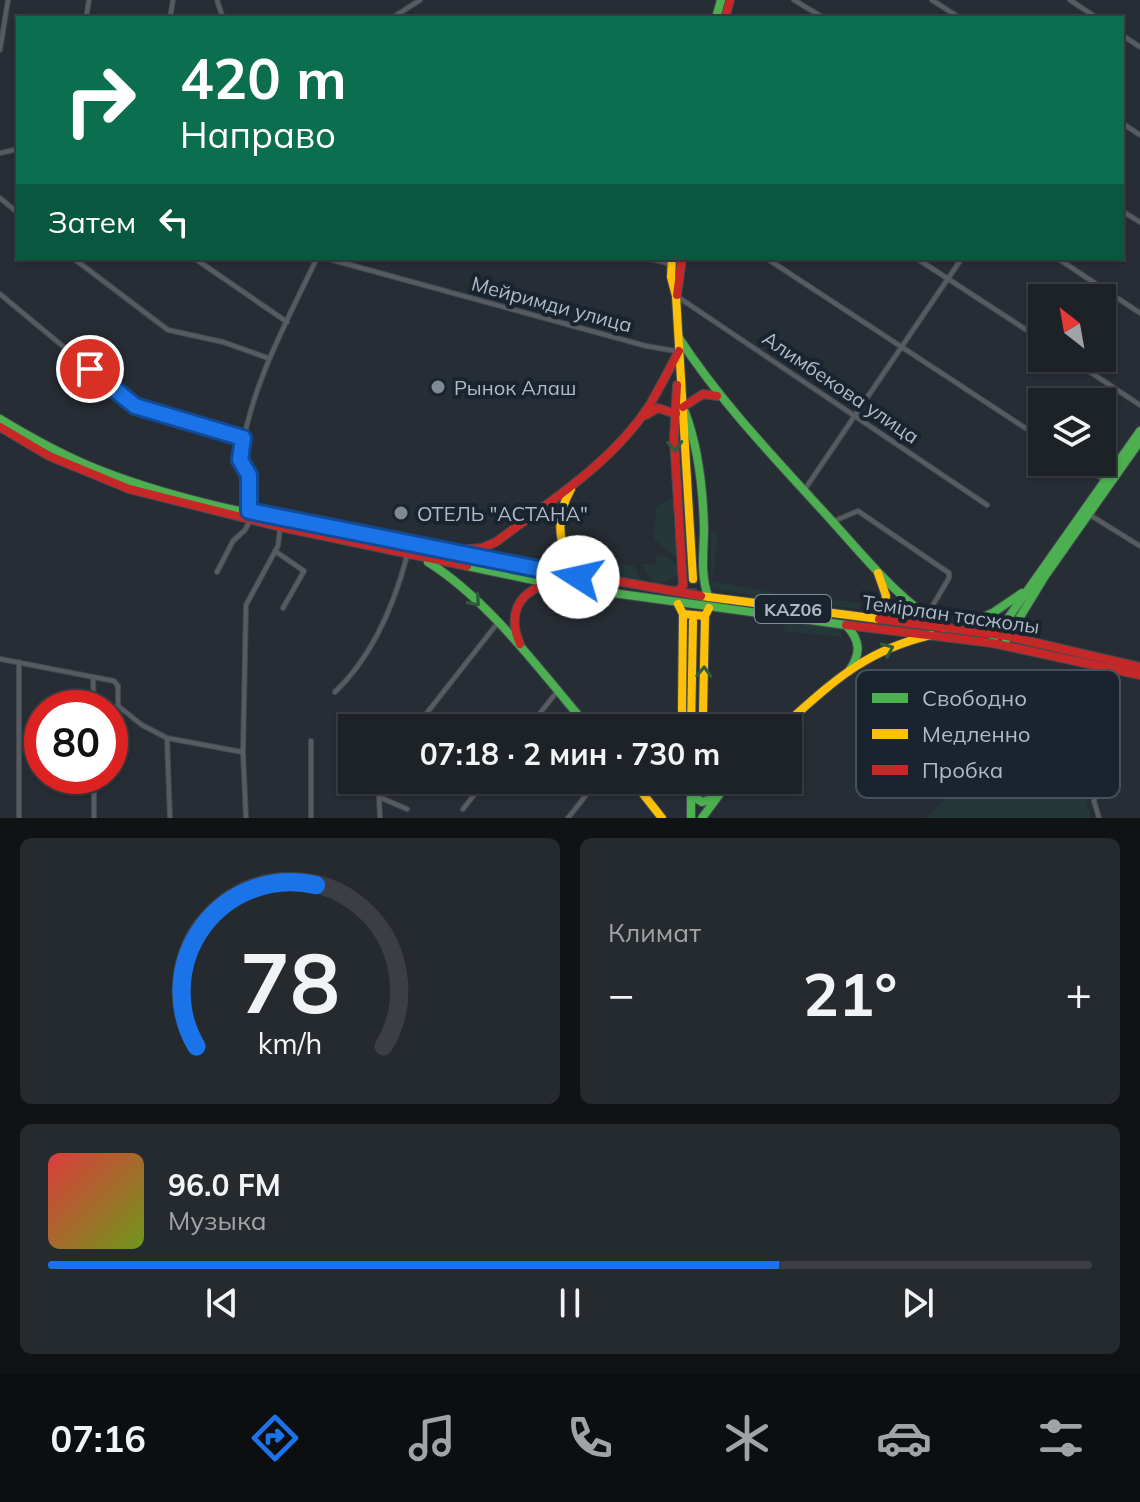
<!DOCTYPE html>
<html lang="ru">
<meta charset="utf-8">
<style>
body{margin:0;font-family:Mulish,sans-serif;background:#252a2f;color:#f1f3f6;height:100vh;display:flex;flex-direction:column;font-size:30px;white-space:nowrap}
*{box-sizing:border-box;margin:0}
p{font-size:26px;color:#a0a4a7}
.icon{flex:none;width:44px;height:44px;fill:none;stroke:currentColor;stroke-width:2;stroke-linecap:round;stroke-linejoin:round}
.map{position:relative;height:818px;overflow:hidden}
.sheet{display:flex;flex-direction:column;gap:20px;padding:20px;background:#101315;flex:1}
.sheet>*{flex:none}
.guide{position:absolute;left:16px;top:16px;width:1108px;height:244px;border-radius:0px;box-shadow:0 2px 6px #0004,0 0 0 2px #3b3f44;background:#0b6e4f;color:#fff;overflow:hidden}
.needle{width:52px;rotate:329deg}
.tools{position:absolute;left:1028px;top:284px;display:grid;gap:16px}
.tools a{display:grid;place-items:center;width:88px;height:88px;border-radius:0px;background:#1d2227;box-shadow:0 2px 6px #0004,0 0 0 2px #3b3f44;font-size:40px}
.speed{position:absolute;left:24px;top:690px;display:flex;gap:16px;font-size:40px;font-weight:700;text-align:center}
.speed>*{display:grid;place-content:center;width:104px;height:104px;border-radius:50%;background:#1d2227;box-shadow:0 2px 6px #0004,0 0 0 2px #3b3f44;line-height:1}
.speed .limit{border:12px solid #d22;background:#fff;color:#111}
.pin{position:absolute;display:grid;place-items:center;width:68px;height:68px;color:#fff;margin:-34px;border:4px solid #fff;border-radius:50%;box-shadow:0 2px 8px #0007}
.me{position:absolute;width:88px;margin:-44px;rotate:280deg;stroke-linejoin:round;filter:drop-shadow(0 0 6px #0008)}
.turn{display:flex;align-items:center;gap:28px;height:168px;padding:0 32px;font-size:36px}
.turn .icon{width:104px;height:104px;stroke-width:2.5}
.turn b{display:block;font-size:56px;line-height:68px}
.then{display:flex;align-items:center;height:76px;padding:0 32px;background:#0003;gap:16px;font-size:30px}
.big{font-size:60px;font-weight:700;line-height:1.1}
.sheet .tile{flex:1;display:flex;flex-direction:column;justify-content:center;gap:12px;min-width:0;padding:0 28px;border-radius:12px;background:#252a2f}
.sheet .dial{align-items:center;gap:0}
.dial svg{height:208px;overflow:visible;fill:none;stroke:#3b3f44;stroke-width:7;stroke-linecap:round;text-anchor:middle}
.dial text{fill:#f1f3f6;stroke:none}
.song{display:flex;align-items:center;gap:24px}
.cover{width:96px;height:96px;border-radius:12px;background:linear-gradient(135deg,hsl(0 70% 55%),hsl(80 70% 35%))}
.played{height:8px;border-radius:4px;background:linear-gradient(90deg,#1a73e8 70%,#3b3f44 70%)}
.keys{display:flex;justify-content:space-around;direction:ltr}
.heat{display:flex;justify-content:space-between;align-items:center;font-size:44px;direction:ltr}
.sheet .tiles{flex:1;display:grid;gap:20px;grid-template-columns:1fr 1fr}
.tile:last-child{grid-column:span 2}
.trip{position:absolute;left:338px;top:714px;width:464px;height:80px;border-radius:0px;background:#1d2227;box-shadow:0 2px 6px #0004,0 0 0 2px #3b3f44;font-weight:700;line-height:80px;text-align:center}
.tab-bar{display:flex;height:128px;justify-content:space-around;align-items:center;background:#0c0e10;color:#a0a4a7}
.tab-bar .icon{width:56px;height:56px}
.tab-bar .current{color:#1a73e8}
.tab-bar b{font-size:36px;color:#f1f3f6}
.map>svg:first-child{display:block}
.grass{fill:#24383a}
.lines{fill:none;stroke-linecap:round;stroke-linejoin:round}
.highway-tunnel{stroke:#3c424a;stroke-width:8;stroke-dasharray:8 4;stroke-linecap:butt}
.street-casing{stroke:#45494f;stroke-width:6}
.fast-casing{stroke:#444a51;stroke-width:10}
.slow-casing{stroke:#444a51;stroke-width:10}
.jam-casing{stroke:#444a51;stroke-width:10}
.street{stroke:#575c62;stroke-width:4}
.fast{stroke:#4caf50;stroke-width:8}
.slow{stroke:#ffc107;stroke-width:8}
.jam{stroke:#c62828;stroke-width:8}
.oneway{stroke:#2e5c3c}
.route-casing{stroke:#114b97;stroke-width:20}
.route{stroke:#1a73e8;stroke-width:14}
.poi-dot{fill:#808993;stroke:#1a242f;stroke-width:3}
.labels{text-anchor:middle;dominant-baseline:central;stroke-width:8;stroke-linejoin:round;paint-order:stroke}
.shield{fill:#1a242f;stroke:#838d99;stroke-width:2}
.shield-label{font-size:18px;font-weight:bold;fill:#b0bac6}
.street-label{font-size:20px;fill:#b0bac6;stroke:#1a242f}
.poi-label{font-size:20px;fill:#b0bac6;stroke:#1a242f;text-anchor:start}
.key{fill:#1a242f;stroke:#47515c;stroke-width:2}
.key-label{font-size:22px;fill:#b0bac6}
</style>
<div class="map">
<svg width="1140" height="818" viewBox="0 0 1140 818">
<rect width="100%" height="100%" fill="#272d34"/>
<g class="grass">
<path d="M678,494V509L673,513V533L678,540L680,561L654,539L656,508Z"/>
<path d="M711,532L718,533L712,581L774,593V599L711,588Z"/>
<path d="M656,555L667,557L681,568L679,575L660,584L654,583L641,564L655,565Z"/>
<path d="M614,563L634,566L643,583L599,577Z"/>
<path d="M789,595L860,603L859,609L789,600Z"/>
<path d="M785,622L842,628L841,637L784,631Z"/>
<path d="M1022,707L1095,732L1084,792L1091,818H926L979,767Z"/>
</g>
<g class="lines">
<path class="highway-tunnel" d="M693,620V579"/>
<g class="street-casing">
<g id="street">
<path d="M217,0L223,18"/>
<path d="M794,0L824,18"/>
<path d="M932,0L960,18"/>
<path d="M1070,0L1097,18"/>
<path d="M86,18L89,0"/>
<path d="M170,18L173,0"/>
<path d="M392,18L420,0"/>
<path d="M1122,35L1140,47"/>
<path d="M0,50L8,0"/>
<path d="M1122,123L1140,135"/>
<path d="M0,153L18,149"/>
<path d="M0,198L18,213"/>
<path d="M1122,211L1140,222"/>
<path d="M73,258L168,330L223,342L268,358"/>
<path d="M194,258L287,322"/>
<path d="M325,258L646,346L676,351"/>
<path d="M647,258L671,264"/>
<path d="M766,258L1042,439"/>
<path d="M916,258L1042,340"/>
<path d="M1057,258L1140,313"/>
<path d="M0,294L135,406L243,438"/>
<path d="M678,297L987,505"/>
<path d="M1069,358L1140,405"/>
<path d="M1077,462L1106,481"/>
<path d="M805,489L962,258"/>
<path d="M249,511V475L240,460C250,387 286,323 317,258"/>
<path d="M1090,515L1140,546"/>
<path d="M834,521L858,511L949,573V578L927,615"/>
<path d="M275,551L304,571L283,608"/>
<path d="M217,572L233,541L245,530L250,521"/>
<path d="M0,659L114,681L118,686V706L142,725L167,738L242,752"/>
<path d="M19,662V818"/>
<path d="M93,678L94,708"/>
<path d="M335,692C373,656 394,605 407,556"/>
<path d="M415,728L496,625"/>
<path d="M528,728L556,693"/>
<path d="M167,738L170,818"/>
<path d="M94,776V818"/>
<path d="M463,809L486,780"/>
<path d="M246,818L243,752L246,605L278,546L280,529"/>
<path d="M311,818V741"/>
<path d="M380,818L379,797L407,809"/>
<path d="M568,818L598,780"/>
<path d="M1099,818L1094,801L1096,784L1109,731L1096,703L1101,666"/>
</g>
</g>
<g class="fast-casing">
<g id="fast">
<path d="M716,18L721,0"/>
<path d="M679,338C720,401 771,454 821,509C861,552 894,597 945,628"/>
<path d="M685,412C699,449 703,489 704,528C704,551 700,573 708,596"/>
<path d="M0,419C28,436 57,452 87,465C187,507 298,522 404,543"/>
<path d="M428,562C489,600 542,673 589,728"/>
<path d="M467,566L562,586L846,625C861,641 861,654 849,671"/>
<path d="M960,628L994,612L1022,593"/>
<path d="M994,638L1140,431"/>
<path d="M1006,640L1045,576L1140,441"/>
<path d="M636,780L655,786L674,780"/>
<path d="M691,780V818"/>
<path d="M691,790L694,797L702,802L715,798"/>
<path d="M702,818L730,780"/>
</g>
</g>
<g class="slow-casing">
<g id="slow">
<path d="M672,258L671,277L676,296L693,579"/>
<path d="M571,489C554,519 558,548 578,576"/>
<path d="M701,596L879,619L886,596L878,573"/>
<path d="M678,604L683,614L682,710L685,728"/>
<path d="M683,614L705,616"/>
<path d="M691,728L693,621"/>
<path d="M699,728L703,713L705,616L709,608"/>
<path d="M781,728C832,683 863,651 931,635"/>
<path d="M632,780L662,818"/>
</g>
</g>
<g class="jam-casing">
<g id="jam">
<path d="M725,18L730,0"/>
<path d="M677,295L682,258"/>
<path d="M677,385L674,438L683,585L678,592"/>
<path d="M683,407L703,394L717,396"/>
<path d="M646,415L658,408L676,414"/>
<path d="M0,427L49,456L129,489L281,527L467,566"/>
<path d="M404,543L701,596"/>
<path d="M459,550L482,548L496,542C549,502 612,463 649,406C660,388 669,369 679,351"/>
<path d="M879,619L1007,636L1140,667"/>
<path d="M846,625L992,643L1140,675"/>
<path d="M520,644C508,617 516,594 545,585"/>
</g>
</g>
<use href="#street" class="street"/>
<use href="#fast" class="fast"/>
<use href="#slow" class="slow"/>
<use href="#jam" class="jam"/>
</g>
<defs><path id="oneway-chevron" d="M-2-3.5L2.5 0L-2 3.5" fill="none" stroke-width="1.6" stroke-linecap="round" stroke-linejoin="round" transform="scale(2)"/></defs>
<g class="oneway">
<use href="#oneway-chevron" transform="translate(675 446) rotate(87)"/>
<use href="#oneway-chevron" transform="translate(475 601) rotate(49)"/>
<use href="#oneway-chevron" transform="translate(888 649) rotate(-24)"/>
<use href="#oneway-chevron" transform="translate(704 672) rotate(-88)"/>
</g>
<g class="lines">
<g class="route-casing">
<path id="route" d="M90,369L135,406L243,438L240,460L249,475V511L578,577"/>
</g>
<use href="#route" class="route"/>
</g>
<g class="poi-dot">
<circle cx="438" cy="387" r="8"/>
<circle cx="401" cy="513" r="8"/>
</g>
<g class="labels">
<rect class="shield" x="755" y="595" width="76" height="28" rx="6"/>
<g class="shield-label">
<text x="793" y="609">KАZ06</text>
</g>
<g class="street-label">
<text transform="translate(552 304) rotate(15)">Мейримди улица</text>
<text transform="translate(841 387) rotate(34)">Алимбекова улица</text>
<text transform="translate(951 614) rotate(8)">Темірлан тасжолы</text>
</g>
<g class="poi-label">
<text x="454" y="387">Рынок Алаш</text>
<text x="417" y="513">ОТЕЛЬ "АСТАНА"</text>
</g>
</g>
<rect x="856" y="670" width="264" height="128" rx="12" class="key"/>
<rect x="872" y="693" width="36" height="10" fill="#4caf50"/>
<rect x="872" y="729" width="36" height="10" fill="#ffc107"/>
<rect x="872" y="765" width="36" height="10" fill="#c62828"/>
<g class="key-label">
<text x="922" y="706">Свободно</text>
<text x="922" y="742">Медленно</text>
<text x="922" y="778">Пробка</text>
</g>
</svg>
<div class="tools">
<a><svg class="needle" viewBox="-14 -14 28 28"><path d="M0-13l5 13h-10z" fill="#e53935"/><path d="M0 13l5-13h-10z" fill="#a0a4a7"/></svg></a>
<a><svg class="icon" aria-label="layers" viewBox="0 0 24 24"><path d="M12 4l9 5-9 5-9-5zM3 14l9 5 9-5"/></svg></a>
</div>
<div class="speed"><div class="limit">80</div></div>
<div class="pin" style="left:90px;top:369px;background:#d93025"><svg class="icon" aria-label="arrive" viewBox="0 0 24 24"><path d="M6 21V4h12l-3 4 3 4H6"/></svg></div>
<svg class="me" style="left:578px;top:577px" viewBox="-20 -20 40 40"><circle r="19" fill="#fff"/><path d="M0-13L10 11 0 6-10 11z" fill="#1a73e8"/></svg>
<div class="trip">07:18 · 2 мин · 730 m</div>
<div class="guide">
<div class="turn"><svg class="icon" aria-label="right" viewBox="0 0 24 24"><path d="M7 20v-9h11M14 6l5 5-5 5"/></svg><div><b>420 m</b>Направо</div></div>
<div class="then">Затем<svg class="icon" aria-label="left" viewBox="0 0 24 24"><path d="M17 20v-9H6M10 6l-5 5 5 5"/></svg></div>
</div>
</div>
<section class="sheet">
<div class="tiles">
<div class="tile dial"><svg viewBox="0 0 100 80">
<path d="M14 69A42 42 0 1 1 86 69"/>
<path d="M14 69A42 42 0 0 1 60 7" stroke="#1a73e8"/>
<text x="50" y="56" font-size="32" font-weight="700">78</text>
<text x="50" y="72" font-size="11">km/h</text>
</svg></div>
<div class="tile"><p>Климат</p>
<div class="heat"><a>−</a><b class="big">21°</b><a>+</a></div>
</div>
<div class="tile">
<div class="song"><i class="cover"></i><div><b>96.0 FM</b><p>Музыка</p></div></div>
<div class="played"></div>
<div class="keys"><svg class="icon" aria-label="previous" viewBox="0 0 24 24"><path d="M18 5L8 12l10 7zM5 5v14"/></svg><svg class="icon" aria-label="pause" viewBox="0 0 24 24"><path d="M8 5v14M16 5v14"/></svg><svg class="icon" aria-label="next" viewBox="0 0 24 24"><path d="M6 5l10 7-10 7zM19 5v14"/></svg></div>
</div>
</div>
</section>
<nav class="tab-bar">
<b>07:16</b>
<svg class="icon current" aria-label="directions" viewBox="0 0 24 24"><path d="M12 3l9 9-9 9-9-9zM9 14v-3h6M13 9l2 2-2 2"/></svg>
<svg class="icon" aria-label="music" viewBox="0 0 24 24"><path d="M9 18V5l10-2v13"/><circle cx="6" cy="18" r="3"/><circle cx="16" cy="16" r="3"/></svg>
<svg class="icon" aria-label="phone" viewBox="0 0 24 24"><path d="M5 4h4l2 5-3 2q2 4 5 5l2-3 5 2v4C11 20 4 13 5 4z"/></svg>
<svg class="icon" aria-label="climate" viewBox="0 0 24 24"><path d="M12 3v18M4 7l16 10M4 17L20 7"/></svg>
<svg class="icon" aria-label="car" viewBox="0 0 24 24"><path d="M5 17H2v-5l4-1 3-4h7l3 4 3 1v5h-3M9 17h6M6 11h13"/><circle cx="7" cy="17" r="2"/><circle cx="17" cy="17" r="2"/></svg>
<svg class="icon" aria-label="filters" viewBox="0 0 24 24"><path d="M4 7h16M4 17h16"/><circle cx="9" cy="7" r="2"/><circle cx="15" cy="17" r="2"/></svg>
</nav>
